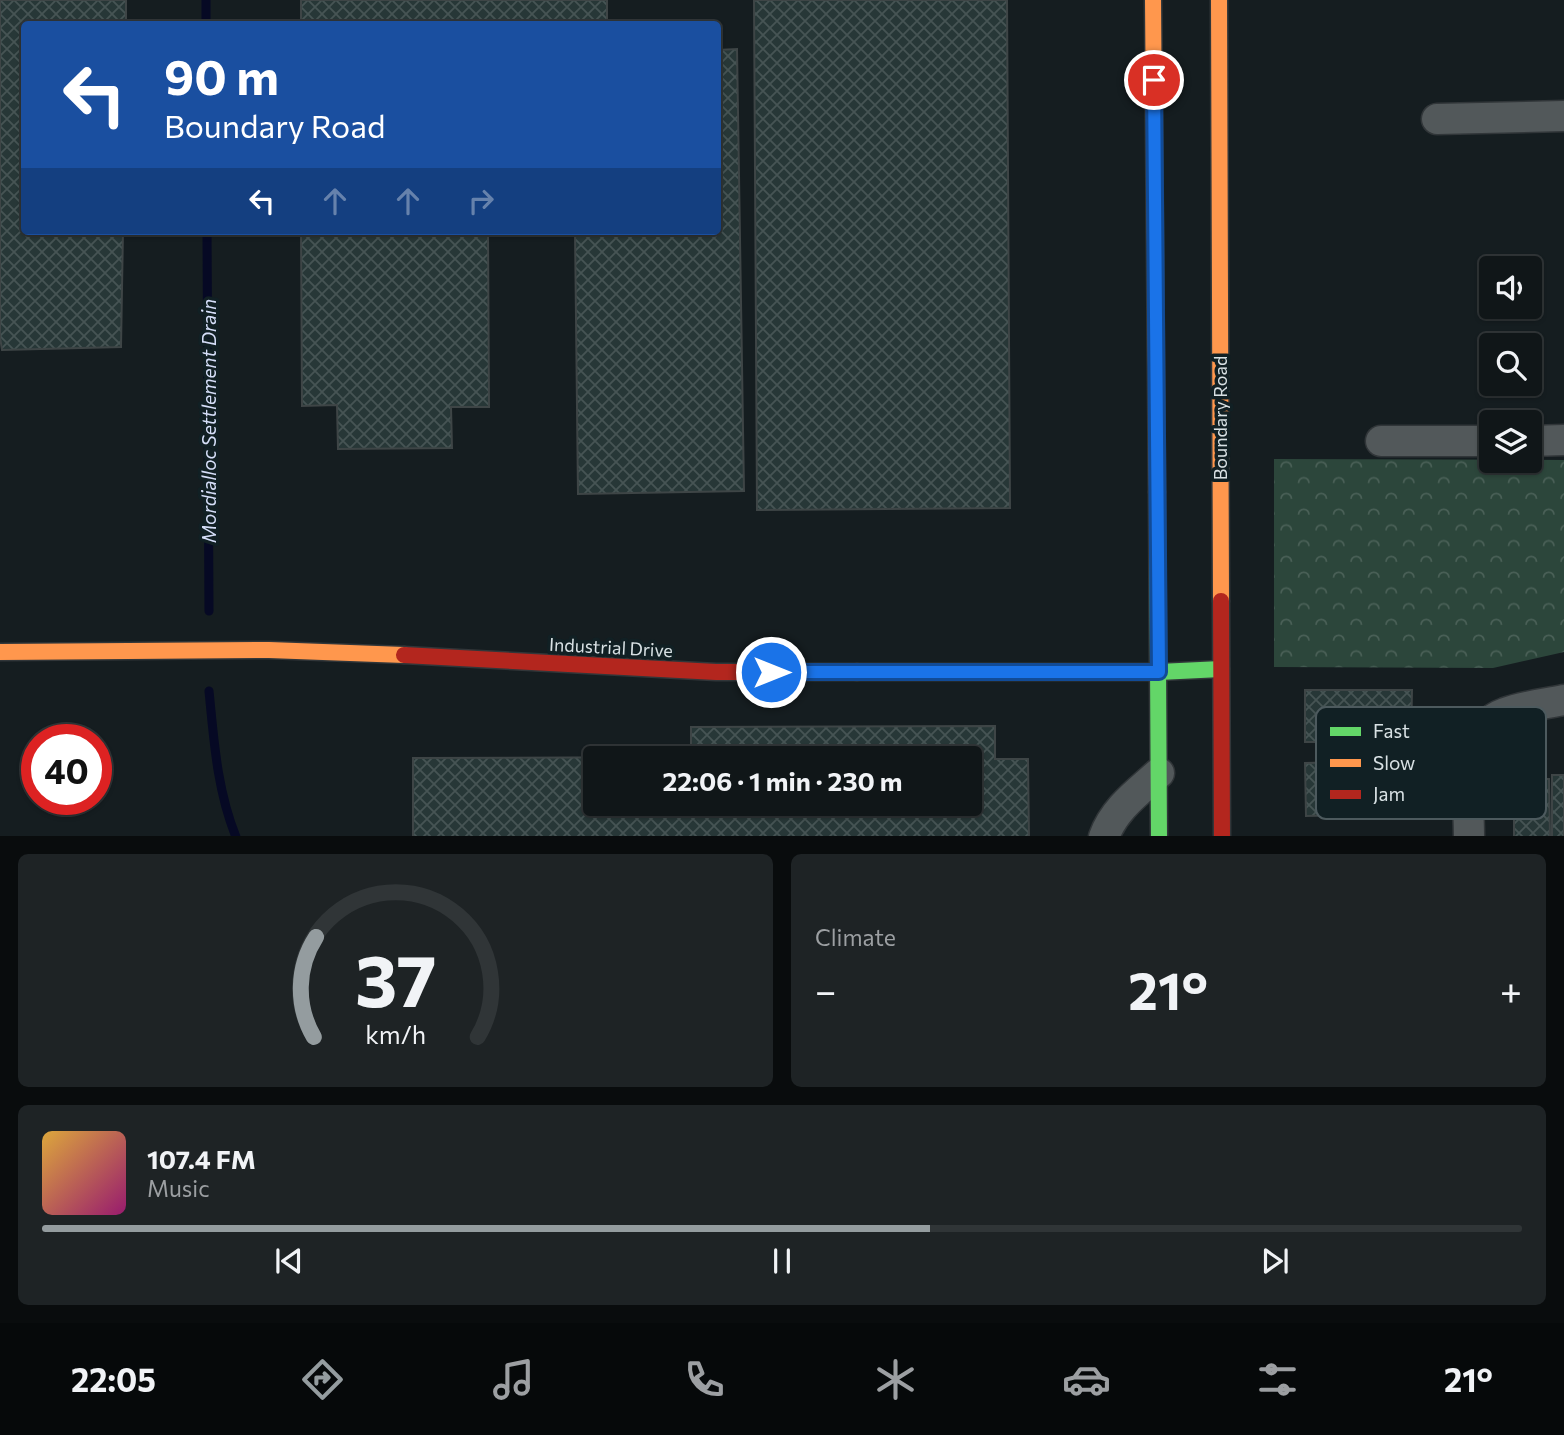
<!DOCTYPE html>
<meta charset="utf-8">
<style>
body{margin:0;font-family:Commissioner,sans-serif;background:#1e2325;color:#f1f3f6;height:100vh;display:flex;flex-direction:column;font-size:26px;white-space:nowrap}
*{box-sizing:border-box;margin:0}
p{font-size:23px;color:#9c9fa2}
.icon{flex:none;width:38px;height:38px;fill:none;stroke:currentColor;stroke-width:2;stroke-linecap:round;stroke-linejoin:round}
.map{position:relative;height:836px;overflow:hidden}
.drawer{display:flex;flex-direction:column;gap:18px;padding:18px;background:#090c0d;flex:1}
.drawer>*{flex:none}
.hud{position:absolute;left:21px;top:21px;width:700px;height:214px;border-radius:7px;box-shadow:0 2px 5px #0004,0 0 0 2px #303537;background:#1a4fa0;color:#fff;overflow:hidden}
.fabs{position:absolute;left:1479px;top:256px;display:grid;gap:14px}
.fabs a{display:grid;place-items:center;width:63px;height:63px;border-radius:7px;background:#101618;box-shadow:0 2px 5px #0004,0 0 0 2px #303537;font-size:35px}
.speed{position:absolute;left:21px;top:724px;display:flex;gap:14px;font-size:35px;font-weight:700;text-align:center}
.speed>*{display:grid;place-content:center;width:91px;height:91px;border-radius:50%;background:#101618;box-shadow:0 2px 5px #0004,0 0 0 2px #303537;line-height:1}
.speed .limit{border:10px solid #d22;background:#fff;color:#111}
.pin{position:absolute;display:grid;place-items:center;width:60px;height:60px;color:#fff;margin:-30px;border:4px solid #fff;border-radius:50%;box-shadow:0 2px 7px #0007}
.me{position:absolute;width:77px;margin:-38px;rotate:90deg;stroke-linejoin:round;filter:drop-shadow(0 0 5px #0008)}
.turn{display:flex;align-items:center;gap:24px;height:147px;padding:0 28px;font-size:32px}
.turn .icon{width:91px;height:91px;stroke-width:2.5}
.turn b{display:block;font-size:49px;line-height:60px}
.lanes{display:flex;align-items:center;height:66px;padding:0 28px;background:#0003;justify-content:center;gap:35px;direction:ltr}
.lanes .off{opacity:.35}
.big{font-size:52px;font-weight:700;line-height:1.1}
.drawer .tile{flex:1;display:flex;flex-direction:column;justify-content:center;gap:10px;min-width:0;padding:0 24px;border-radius:10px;background:#1e2325}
.drawer .dial{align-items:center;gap:0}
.dial svg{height:182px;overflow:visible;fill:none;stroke:#303537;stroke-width:7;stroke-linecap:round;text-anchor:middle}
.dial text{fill:#f1f3f6;stroke:none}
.song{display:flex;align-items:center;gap:21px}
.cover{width:84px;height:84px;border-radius:10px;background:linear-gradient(135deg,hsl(40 70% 55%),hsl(320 70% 35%))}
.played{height:7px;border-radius:4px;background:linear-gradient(90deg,#949c9f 60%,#303537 60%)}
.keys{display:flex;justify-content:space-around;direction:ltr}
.heat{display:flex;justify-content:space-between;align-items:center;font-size:38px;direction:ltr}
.drawer .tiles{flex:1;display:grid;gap:18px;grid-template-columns:1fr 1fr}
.tile:last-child{grid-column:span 2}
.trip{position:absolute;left:583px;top:746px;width:399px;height:70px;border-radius:7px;background:#101618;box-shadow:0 2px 5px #0004,0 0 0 2px #303537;font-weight:700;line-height:70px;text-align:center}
.tab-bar{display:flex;height:112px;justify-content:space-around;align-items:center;background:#06090a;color:#9c9fa2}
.tab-bar .icon{width:49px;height:49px}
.tab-bar .on{color:#949c9f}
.tab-bar b{font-size:32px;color:#f1f3f6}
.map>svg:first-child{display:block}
.park{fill:url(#park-crowns)}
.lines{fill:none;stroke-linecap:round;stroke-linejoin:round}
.stream{stroke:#060924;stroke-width:9}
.building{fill:url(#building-cross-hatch);stroke:#3e4546;stroke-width:2;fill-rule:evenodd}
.street-casing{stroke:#313639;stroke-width:33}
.fast-casing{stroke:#313639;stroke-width:19}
.slow-casing{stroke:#313639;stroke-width:19}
.jam-casing{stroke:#313639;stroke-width:19}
.street{stroke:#52585a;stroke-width:30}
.fast{stroke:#63d668;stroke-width:16}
.slow{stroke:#ff974d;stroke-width:16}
.jam{stroke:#b3261e;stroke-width:16}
.route-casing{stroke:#114b97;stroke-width:18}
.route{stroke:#1a73e8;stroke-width:12}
.labels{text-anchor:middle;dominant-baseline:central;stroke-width:7;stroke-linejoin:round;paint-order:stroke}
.street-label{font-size:18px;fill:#d8e1e4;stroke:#112024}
.water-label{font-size:19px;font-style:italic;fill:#d5def8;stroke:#112024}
.key{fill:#112024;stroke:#4d5a5e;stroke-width:2}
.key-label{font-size:19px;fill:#d8e1e4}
</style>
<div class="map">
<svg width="1564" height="837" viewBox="0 0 1564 837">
<defs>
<pattern id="park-crowns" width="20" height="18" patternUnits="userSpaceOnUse" patternTransform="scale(1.75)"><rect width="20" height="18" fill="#2c463b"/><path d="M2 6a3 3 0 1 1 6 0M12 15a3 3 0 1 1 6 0" fill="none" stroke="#4a6057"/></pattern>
<pattern id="building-cross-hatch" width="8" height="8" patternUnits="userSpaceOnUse" patternTransform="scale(1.75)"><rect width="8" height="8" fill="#273737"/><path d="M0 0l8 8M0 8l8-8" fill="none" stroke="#465454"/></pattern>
</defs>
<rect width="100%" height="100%" fill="#151d20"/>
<path class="park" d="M1274,459L1564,460V652L1493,668L1274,667Z"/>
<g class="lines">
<g class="stream">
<path d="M206,0V24"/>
<path d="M207,231L209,611"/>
<path d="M209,691C214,741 217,790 236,837"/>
</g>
</g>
<g class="building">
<path d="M0,0H126V24H24V231H123L121,347L2,350L0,337Z"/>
<rect x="301" y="0" width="306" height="24"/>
<path d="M754,0H1007L1010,508L757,510Z"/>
<path d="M737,49L744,491L578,494L575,231H718V50Z"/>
<path d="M301,231H488L489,407H451L452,448L338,449L337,405L302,406Z"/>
<path d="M1305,690H1412L1411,742H1305Z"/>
<path d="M995,726V759H1028L1029,837H413V758L691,757V727ZM595,758H970V803H595Z"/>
<path d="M1397,761V787L1354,788L1355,815L1306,816L1305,763Z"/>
<rect x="1552" y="775" width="12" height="62"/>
<path d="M1527,779H1549L1550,837H1514V818H1527Z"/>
</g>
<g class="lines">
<g class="street-casing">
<g id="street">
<path d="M1437,119L1564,116"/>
<path d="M1381,441H1491"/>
<path d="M1530,441L1564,440"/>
<path d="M1104,837C1114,809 1138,792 1159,773"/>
<path d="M1469,837C1469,798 1459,729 1505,713C1523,706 1545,704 1564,700"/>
</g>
</g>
<g class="fast-casing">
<g id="fast">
<path d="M1157,492L1159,837"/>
<path d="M857,672H1159L1221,669"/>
</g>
</g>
<g class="slow-casing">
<g id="slow">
<path d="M1153,0L1157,492"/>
<path d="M1219,0L1221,601"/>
<path d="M0,652L269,650L404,655"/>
</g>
</g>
<g class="jam-casing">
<g id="jam">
<path d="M1221,601L1222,837"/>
<path d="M404,655L716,672H857"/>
</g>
</g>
<use href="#street" class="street"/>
<use href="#fast" class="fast"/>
<use href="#slow" class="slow"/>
<use href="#jam" class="jam"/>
</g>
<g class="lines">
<g class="route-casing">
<path id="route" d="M771,672H1159L1154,80"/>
</g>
<use href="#route" class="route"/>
</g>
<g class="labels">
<g class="street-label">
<text transform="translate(1220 418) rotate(-90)">Boundary Road</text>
<text transform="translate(611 647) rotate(3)">Industrial Drive</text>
</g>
<g class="water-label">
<text transform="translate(208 421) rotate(-90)">Mordialloc Settlement Drain</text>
</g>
</g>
<rect x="1316" y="707" width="230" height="112" rx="10" class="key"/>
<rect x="1330" y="727" width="31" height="9" fill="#63d668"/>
<rect x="1330" y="759" width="31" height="8" fill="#ff974d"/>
<rect x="1330" y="790" width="31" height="9" fill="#b3261e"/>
<g class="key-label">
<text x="1373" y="738">Fast</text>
<text x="1373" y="770">Slow</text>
<text x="1373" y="801">Jam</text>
</g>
</svg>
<div class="fabs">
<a><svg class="icon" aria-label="sound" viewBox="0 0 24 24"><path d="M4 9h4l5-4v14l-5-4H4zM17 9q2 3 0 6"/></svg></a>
<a><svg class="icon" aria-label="search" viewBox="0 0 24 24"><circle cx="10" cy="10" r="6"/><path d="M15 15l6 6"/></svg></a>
<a><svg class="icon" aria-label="layers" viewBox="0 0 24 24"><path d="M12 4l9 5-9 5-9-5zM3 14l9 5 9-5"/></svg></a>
</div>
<div class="speed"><div class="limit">40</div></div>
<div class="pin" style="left:1154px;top:80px;background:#d93025"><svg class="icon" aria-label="arrive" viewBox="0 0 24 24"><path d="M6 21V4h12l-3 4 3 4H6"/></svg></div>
<svg class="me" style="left:771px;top:672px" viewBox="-20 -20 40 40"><circle r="17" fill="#1a73e8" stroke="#fff" stroke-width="3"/><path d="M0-11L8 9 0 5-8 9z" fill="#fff"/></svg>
<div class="trip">22:06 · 1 min · 230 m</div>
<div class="hud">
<div class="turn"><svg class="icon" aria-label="left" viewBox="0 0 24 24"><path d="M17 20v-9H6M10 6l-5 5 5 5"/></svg><div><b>90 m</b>Boundary Road</div></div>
<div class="lanes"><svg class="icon" aria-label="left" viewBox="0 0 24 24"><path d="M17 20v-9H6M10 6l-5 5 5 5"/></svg><svg class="icon off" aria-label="ahead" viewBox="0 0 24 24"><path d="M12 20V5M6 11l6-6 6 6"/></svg><svg class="icon off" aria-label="ahead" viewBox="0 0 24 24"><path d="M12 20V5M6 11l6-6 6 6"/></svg><svg class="icon off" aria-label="right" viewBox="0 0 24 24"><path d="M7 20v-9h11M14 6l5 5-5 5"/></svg></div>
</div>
</div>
<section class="drawer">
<div class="tiles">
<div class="tile dial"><svg viewBox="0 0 100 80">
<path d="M14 69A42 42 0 1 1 86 69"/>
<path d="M14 69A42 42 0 0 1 15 25" stroke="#949c9f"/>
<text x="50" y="56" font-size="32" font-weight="700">37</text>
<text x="50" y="72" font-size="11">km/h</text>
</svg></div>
<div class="tile"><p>Climate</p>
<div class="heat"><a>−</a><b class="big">21°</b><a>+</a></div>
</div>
<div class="tile">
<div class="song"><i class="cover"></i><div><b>107.4 FM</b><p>Music</p></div></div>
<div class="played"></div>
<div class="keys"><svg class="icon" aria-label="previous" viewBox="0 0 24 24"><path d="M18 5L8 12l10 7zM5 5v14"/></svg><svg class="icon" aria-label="pause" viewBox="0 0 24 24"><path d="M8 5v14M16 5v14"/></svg><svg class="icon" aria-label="next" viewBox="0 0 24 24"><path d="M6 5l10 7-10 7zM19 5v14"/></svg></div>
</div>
</div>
</section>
<nav class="tab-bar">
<b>22:05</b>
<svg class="icon on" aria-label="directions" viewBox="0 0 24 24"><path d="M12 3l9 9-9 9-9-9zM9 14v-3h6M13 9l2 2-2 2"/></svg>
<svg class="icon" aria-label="music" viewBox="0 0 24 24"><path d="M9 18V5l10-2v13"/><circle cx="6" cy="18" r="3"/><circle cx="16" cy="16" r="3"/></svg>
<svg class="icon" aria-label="phone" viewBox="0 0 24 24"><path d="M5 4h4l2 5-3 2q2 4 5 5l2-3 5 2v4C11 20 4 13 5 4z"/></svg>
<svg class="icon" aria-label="climate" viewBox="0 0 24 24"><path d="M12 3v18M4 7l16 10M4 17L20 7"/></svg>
<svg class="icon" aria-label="car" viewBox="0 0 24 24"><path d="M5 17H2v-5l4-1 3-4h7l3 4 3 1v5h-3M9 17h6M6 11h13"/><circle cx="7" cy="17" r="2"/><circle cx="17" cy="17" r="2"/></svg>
<svg class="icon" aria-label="filters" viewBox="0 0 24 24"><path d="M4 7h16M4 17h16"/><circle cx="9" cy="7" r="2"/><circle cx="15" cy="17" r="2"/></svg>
<b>21°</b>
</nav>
